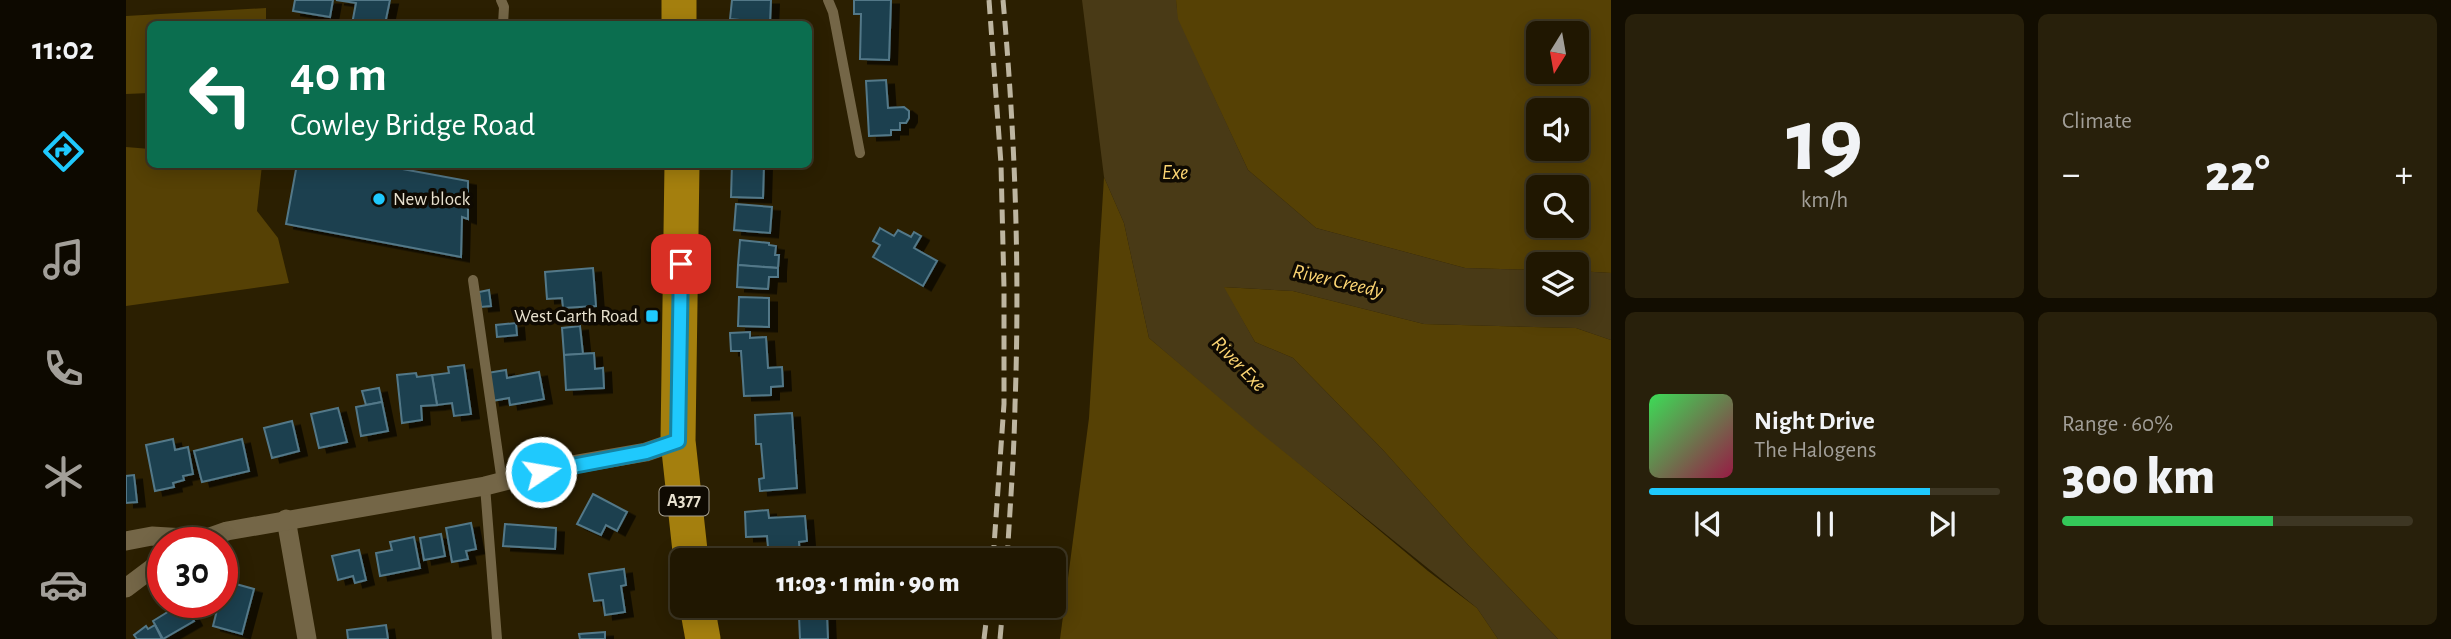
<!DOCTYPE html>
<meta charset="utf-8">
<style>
body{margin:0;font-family:"Alegreya Sans",sans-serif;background:#28200b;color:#f1f3f6;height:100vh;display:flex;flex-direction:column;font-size:26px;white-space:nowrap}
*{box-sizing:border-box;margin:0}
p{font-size:23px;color:#a29f99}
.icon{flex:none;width:38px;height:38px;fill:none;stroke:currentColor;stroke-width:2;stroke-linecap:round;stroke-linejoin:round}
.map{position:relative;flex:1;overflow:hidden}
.details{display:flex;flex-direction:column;gap:14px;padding:14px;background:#120d01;width:840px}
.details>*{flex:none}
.banner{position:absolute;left:21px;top:21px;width:665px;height:147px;border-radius:10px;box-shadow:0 4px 18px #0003,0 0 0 2px #3d3623;background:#0b6e4f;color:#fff;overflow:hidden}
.needle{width:46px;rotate:191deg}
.tools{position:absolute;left:1400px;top:21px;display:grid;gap:14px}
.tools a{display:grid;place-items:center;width:63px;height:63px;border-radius:10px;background:#201701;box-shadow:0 4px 18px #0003,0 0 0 2px #3d3623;font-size:35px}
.speed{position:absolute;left:21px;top:527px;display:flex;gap:14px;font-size:35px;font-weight:700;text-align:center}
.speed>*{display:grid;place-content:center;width:91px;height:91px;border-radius:50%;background:#201701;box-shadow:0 4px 18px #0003,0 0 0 2px #3d3623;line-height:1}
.speed .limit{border:10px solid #d22;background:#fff;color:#111}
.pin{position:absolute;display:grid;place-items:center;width:60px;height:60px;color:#fff;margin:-30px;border-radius:14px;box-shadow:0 4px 10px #0006}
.me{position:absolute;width:77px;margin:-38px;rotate:78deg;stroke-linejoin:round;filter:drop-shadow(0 0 5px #0008)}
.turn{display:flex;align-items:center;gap:24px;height:147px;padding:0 28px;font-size:32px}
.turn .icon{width:91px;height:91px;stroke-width:2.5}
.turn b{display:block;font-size:49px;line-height:60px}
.big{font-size:52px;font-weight:800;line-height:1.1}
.details .tile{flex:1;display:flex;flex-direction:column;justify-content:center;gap:10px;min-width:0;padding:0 24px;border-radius:10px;background:#28200b}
.details .dial{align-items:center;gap:0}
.dial b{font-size:91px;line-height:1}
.song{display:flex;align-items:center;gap:21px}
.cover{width:84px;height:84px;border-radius:10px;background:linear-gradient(135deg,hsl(130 70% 55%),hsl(340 70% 35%))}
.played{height:7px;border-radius:4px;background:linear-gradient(90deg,#1fc9fd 80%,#3d3623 80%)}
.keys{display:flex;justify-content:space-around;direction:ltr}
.heat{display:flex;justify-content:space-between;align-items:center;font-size:38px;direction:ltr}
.charge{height:10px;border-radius:5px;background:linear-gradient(90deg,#34c759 60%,#3d3623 0)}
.details .tiles{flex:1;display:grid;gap:14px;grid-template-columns:repeat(2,1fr)}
.trip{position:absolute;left:544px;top:548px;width:396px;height:70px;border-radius:10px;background:#201701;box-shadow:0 4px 18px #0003,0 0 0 2px #3d3623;font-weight:800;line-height:70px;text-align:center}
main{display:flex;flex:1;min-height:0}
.tab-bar{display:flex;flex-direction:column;width:126px;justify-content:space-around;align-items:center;background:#0d0900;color:#a29f99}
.tab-bar .icon{width:49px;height:49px}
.tab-bar .selected{color:#1fc9fd}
.tab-bar b{font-size:32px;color:#f1f3f6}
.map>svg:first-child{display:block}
.green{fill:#564105;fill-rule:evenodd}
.water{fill:#493a16}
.building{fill:#1c4150;stroke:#537888;stroke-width:2;filter:url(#shadow)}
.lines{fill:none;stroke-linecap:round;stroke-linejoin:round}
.lane{stroke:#746647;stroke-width:10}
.street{stroke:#746647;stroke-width:19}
.highway{stroke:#a47f0e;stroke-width:35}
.rail{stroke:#bdb5a0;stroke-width:5;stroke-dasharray:14 7;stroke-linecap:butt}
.route-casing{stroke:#1483a4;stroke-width:18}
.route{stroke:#1fc9fd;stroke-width:12}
.poi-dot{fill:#1fc9fd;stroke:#0f0a02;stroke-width:2.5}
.labels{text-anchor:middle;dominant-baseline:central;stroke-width:7;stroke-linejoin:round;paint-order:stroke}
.shield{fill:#0f0a02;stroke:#a7a092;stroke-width:2}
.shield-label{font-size:18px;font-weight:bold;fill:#e8e1cf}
.poi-label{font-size:19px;fill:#e8e1cf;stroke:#0f0a02;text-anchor:start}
.water-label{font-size:21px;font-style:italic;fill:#fbd472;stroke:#0f0a02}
</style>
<main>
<nav class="tab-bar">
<b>11:02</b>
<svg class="icon selected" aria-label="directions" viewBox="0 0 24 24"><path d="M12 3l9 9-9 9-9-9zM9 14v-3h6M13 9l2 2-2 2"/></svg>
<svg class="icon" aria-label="music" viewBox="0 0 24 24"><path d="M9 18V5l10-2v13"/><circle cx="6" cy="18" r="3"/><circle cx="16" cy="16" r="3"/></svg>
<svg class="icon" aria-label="phone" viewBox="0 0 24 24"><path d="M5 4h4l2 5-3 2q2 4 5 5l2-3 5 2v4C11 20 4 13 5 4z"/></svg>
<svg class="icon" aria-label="climate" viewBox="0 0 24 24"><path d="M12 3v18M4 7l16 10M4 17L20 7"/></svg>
<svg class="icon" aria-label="car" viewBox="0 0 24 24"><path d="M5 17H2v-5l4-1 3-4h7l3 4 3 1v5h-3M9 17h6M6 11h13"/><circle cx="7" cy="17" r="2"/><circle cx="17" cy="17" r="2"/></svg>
</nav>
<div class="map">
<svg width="1485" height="639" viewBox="0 0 1485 639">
<defs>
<filter id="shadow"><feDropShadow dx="8" dy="4.5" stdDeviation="0" flood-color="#0009"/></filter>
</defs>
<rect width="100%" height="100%" fill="#2b1f01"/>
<g class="green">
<path d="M1050,0H1485V273L1451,271V264H1412V270L1339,268L1190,228L1122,170L1051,19ZM1412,33H1451V72H1412ZM1412,110H1451V149H1412ZM1412,187H1451V226H1412Z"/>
<path d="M140,8V24H24V93L0,94V16Z"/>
<path d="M0,147L24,149V164L136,165L131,211L152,238L163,283L0,306Z"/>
<path d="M978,177L998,223L1023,338L1302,571L1351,608L1372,639H934L963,418Z"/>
<path d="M1097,287L1167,291L1298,324L1450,328L1485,340V639H1432L1343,546L1257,450L1167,358L1129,342Z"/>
</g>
<path class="water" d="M956,0H1050L1052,19L1122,170L1190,228L1339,268L1412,270V303H1451V271L1485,273V340L1450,328L1298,324L1167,291L1098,287L1129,342L1167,358L1257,450L1343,546L1432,639H1372L1351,608L1131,430L1023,338L998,223L978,177Z"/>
<g class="building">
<path d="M169,0H207L204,17L167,11Z"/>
<path d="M210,0H264L259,24H226L230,3Z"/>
<path d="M606,0H645L644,23L604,19Z"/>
<path d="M728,0H765L763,60L734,59L735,14H728Z"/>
<path d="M760,80L762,108L778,107L783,111V118L780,123H774V130H765V135L743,136L740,81Z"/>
<path d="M171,164H249L342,181V219L336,217L335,257L160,224Z"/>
<path d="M606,164H638L637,198L605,197Z"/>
<path d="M610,204L646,207L644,233L608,230Z"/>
<path d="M754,228L768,236L772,230L785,237L788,232L795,236L788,248L811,261L797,286L747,257L754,245L747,241Z"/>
<path d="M614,240L643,243V245L650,246L649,255H653L652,268L612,265Z"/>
<path d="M612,265L652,268V277H643L642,289L611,287Z"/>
<path d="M467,268L470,306L437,308L436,298L421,299L419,272Z"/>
<path d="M363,290L365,306L355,307L353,292Z"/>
<path d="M613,297L643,298V327L612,326Z"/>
<path d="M390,323L391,335L371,337L370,325Z"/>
<path d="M454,326L457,354L438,355L436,328Z"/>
<path d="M624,332V338L640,337L642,368L656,367L657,386L645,387V395L618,396L615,351H605L604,333Z"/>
<path d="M468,353L469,369L477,368L478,388L440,390L438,355Z"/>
<path d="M338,365L345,414L328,416L326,403L311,405L306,375L323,373L322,367Z"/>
<path d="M380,370L381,378L413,372L418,399L384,405L383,398L366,401L361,373Z"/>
<path d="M290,373L291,377L306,375L311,405L295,406L296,420L276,423L271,375Z"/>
<path d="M253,388L256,402L240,405L236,391Z"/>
<path d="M256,402L262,431L235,436L230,407Z"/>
<path d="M212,408L221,442L193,448L185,414Z"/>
<path d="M666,413L671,488L634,491L633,479L638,478L635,444H630L629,415Z"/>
<path d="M166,421L173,451L146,458L138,428Z"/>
<path d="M47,439L49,450L62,447L67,474L57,476L58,480L47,483L48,487L29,491L20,445Z"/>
<path d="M116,439L123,471L76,482L68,451Z"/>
<path d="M8,475L11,502L0,503V476Z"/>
<path d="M467,494L501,512L491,531L480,525L475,535L451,524Z"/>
<path d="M642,510L643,518L679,516L681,541L673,542L674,558L643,559L641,536L620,537L619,512Z"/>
<path d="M345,523L350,549L340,551L342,559L326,562L320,528Z"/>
<path d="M379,524L430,528L429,549L377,546Z"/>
<path d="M315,534L319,556L298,560L294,538Z"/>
<path d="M288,537L294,568L254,576L250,553L266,550L264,542Z"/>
<path d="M233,550L240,580L229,583L227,576L212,580L206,556Z"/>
<path d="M498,569L500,585L495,586L499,612L479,615L477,600L468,601L463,574Z"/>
<path d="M99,581L128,589L116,634L87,626L93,602H96Z"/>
<path d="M58,602L68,621L37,639L27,621Z"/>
<path d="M662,606H697V610L663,611Z"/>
<path d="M701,615L702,639H674L673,616Z"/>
<path d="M29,625L36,639H11L8,635L20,626L22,629Z"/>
<path d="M260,625L262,639H222L221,630Z"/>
<path d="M479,632V639H454L453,634Z"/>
</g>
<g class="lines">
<g class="lane">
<path d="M375,0L378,7L377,24"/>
<path d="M702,0L707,12L734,153"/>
<path d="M347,280L376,482"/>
<path d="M359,486L371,639"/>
</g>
<g class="street">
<path d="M160,519L181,639"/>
<path d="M0,541L26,536L76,539"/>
<path d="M70,542L101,531L359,486L434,467L520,452L552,441"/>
<path d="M0,588L37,560"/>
</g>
<g class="highway">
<path d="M553,0V24"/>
<path d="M556,164L552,441L565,560"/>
<path d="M571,606L577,639"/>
</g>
<g class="rail">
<path d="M863,0L875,164L878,288V404L867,560"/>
<path d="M877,0C889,134 894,270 889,405C888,457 884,508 881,560"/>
<path d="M858,639L862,606"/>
<path d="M874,639L877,606"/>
</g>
</g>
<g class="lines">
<g class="route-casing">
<path id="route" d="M415,472L520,452L552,441L555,264"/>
</g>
<use href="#route" class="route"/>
</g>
<g class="poi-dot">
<circle cx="253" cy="199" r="7"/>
<rect x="519" y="309" width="14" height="14" rx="3.5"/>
</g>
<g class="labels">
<rect class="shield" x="533.5" y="486.5" width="49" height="29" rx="5"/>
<g class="shield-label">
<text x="558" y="501">A377</text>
</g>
<g class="poi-label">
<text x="267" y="199">New block</text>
<text x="512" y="316" text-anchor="end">West Garth Road</text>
</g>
<g class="water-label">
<text x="1049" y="172">Exe</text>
<text transform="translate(1212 281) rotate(13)">River Creedy</text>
<text transform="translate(1113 364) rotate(46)">River Exe</text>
</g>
</g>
</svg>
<div class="tools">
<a><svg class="needle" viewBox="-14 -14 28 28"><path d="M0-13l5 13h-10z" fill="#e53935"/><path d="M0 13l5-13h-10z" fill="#a29f99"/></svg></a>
<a><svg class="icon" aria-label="sound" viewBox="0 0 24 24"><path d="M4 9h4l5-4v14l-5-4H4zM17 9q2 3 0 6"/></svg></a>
<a><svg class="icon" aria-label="search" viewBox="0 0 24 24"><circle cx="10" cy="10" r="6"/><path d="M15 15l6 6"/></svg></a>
<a><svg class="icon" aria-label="layers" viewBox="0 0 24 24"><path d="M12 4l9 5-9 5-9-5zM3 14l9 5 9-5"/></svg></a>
</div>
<div class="speed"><div class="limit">30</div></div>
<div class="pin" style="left:555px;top:264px;background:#d93025"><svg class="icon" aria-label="arrive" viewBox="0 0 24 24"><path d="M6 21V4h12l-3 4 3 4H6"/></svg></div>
<svg class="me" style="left:415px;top:472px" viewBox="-20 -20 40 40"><circle r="17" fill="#1fc9fd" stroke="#fff" stroke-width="3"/><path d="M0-11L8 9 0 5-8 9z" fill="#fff"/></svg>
<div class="trip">11:03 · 1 min · 90 m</div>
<div class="banner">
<div class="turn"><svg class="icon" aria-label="left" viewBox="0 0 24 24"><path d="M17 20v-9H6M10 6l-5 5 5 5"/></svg><div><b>40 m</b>Cowley Bridge Road</div></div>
</div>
</div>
<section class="details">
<div class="tiles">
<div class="tile dial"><b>19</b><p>km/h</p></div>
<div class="tile"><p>Climate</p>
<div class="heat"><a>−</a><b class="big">22°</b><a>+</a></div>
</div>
<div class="tile">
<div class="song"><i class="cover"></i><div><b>Night Drive</b><p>The Halogens</p></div></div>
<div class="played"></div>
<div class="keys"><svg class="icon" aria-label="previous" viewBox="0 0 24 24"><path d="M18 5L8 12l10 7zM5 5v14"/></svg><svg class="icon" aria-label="pause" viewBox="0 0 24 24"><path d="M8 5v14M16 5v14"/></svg><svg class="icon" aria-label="next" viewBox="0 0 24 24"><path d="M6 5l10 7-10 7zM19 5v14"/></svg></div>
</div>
<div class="tile"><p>Range · 60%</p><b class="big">300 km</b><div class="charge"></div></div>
</div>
</section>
</main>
